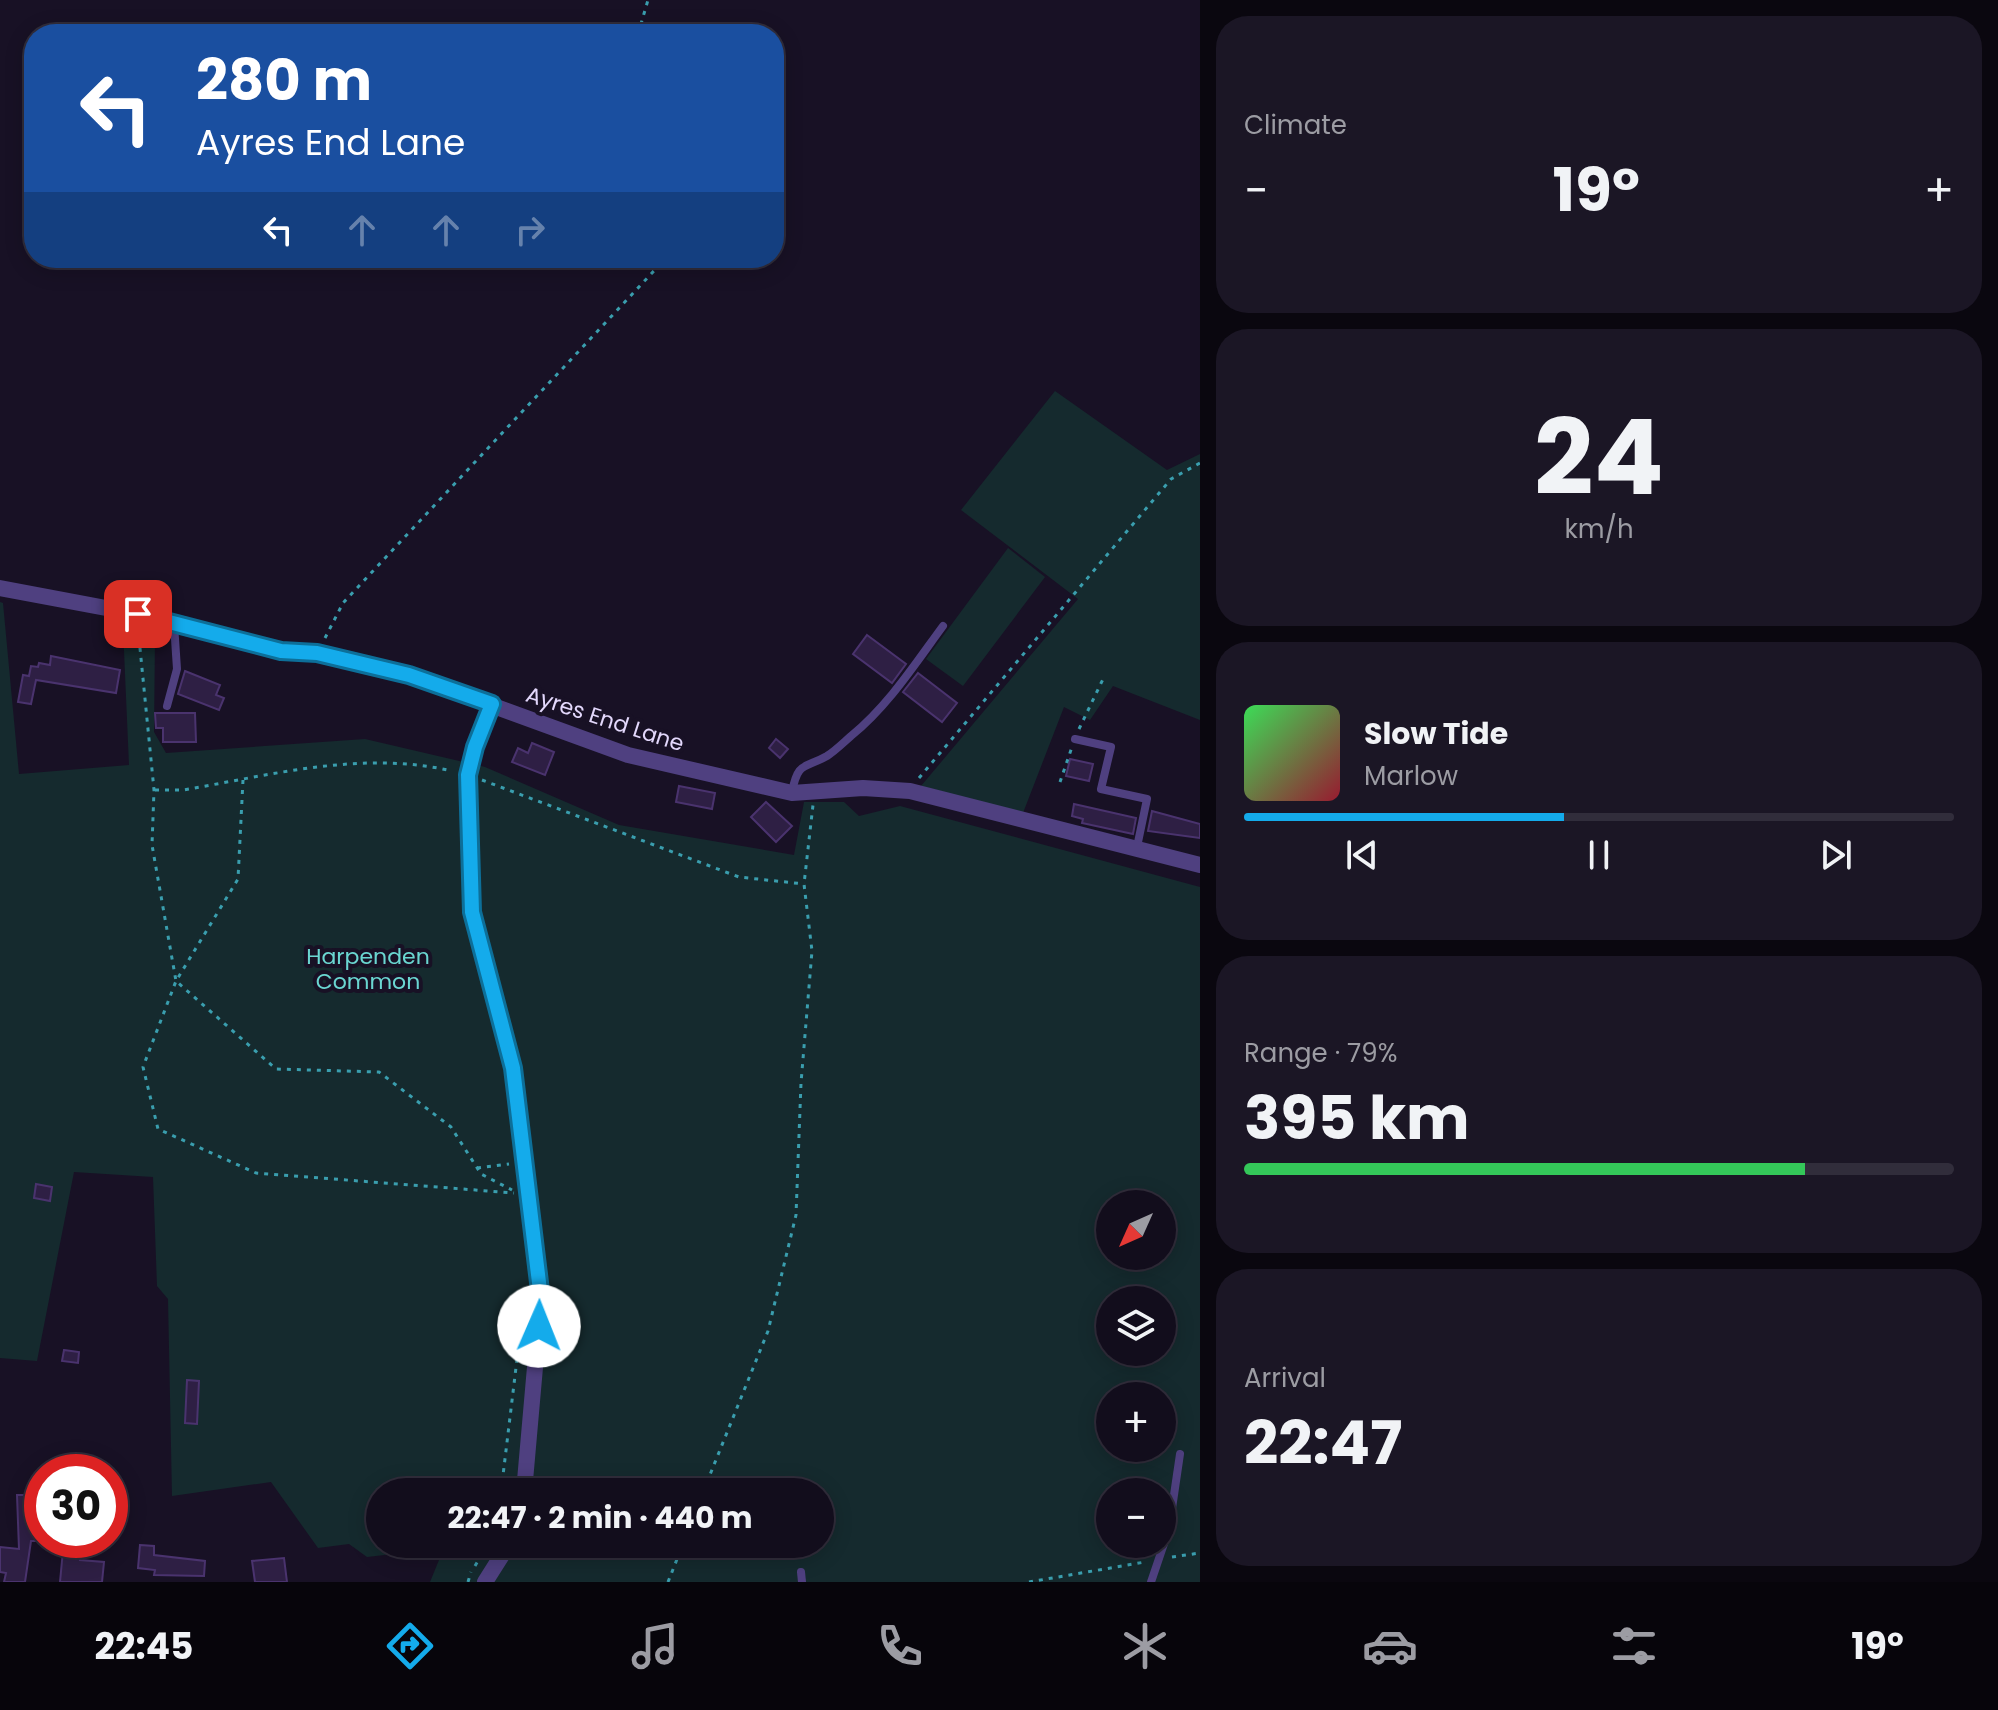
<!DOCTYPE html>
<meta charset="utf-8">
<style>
body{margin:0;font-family:Poppins,sans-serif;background:#1b1625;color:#f1f3f6;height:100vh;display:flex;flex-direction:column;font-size:30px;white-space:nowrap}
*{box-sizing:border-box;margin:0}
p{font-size:26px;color:#9c9ca3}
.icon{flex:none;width:44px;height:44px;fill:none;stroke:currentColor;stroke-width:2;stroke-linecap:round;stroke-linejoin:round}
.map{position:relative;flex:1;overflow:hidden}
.panel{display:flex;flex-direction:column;gap:16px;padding:16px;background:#0a070f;width:798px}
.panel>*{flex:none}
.guide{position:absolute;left:24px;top:24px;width:760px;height:244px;border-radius:32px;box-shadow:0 4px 20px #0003,0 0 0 2px #312d3b;background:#1a4fa0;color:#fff;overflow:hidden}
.needle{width:52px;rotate:225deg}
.tools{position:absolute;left:1096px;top:1190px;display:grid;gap:16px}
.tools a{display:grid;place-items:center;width:80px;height:80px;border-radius:50%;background:#120d1c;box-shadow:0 4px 20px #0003,0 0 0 2px #312d3b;font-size:40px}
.speed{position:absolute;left:24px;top:1454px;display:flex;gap:16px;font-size:40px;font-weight:700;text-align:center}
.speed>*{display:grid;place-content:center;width:104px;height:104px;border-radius:50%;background:#120d1c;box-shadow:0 4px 20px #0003,0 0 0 2px #312d3b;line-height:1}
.speed .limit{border:12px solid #d22;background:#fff;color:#111}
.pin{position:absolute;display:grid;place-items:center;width:68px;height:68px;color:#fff;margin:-34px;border-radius:16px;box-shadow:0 4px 12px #0006}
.me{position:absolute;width:88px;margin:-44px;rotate:1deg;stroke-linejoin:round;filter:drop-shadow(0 0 6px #0008)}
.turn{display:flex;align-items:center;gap:28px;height:168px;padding:0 40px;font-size:36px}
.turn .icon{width:104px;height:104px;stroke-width:2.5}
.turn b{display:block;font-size:56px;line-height:68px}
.lanes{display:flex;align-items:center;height:76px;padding:0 40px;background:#0003;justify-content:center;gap:40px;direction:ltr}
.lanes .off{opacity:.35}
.big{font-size:60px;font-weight:700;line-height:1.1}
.panel .tile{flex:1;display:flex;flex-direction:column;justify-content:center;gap:12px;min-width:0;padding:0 28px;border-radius:32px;background:#1b1625}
.panel .dial{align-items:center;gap:0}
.dial b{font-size:104px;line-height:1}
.song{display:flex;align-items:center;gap:24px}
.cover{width:96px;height:96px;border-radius:12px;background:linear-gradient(135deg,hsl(130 70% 55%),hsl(350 70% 35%))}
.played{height:8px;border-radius:4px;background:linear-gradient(90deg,#14abeb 45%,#312d3b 45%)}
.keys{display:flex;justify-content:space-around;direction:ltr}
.heat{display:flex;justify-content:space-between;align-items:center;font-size:44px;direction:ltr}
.charge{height:12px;border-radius:6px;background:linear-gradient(90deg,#34c759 79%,#312d3b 0)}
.trip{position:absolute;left:366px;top:1478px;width:468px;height:80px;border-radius:40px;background:#120d1c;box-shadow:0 4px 20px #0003,0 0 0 2px #312d3b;font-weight:700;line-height:80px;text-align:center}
.tabs{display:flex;height:128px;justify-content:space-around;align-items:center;background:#07050b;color:#9c9ca3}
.tabs .icon{width:56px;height:56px}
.tabs .selected{color:#14abeb}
.tabs b{font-size:36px;color:#f1f3f6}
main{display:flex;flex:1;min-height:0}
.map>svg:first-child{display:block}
.green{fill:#152a2e;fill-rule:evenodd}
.building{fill:#2e1f44;stroke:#4a336e;stroke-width:2}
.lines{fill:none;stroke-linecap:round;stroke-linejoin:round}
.path{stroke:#3a9eae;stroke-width:3;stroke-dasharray:4 6;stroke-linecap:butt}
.lane{stroke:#4f4080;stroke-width:8}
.street{stroke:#4f4080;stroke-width:16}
.route-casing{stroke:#0d6f99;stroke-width:20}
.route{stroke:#14abeb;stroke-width:14}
.labels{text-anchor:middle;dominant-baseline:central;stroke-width:8;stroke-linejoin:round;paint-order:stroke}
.street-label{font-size:22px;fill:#e3d8fc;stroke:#181125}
.park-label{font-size:22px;fill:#6ad6d1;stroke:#181125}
</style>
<main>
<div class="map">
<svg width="1200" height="1582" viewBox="0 0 1200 1582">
<rect width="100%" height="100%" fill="#181125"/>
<g class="green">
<path d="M1055,391L1167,470L1200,454V720L1113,686L1090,720L1064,707L1023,813L921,786L1078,599L961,510Z"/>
<path d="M1008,548L1045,577L963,686L926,659Z"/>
<path d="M0,602L3,603L19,774L129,765L123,628L155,637L154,732L166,753L365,739L485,767L619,825L794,855L804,802H844L859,816L900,806L1200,887V1582H430L439,1560L435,1549L367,1557L349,1544L318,1548L271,1482L172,1496L168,1299L157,1286L153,1177L74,1172L37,1361L0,1358ZM1110,1204H1162V1256H1110ZM1110,1300H1162V1352H1110ZM1110,1396H1162V1448H1110ZM380,1492H820V1544H380ZM1110,1492H1162V1544H1110Z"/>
</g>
<g class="building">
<path d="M867,635L906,664L892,683L853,654Z"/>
<path d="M51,656L120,670L116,693L36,680L31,704L18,702L23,675L29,676L31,666L38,667L39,663L50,665Z"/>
<path d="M185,671L220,685L216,695L224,698L219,710L178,694Z"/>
<path d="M918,673L957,703L942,722L903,692Z"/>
<path d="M155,713H195L196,742H163V728H156Z"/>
<path d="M776,739L788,749L780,758L769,748Z"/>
<path d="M532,743L554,752L545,775L512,762L518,748L528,753Z"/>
<path d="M1070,759L1093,764L1089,781L1066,776Z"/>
<path d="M679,786L715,793L712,809L676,802Z"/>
<path d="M766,802L792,826L776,842L751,817Z"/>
<path d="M1074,804L1136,818L1133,834L1082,823L1083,819L1072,816Z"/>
<path d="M1152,811L1200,824V838L1148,831Z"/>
<path d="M36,1184L52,1187L50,1201L34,1198Z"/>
<path d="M64,1350L79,1352L78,1363L62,1361Z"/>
<path d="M187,1380L199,1381L197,1424L185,1423Z"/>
<path d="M17,1495H42V1541H31L25,1582H4L6,1573L0,1572V1547L19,1549Z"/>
<path d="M64,1540H82L80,1560L104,1562L102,1582H60Z"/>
<path d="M140,1545L154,1546V1555L205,1561L204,1576L154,1575L155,1570L138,1568Z"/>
<path d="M284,1558L287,1582H255L252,1561Z"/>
</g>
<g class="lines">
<g class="path">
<path d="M638,34L648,0"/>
<path d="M138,628L154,790L152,845L176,981L276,1069L379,1072L451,1127L481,1174L512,1190"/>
<path d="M325,638L343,603L666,258"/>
<path d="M1079,729L1105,675"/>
<path d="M919,778L1171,479L1200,463"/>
<path d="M243,780L238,879L176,981L143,1067L158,1129L256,1173L514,1193"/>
<path d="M482,780L739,877L804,884"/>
<path d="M1060,782L1072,747"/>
<path d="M155,790H183C272,775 362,750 452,771"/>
<path d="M477,1168L509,1164"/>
<path d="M501,1492L524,1301"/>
<path d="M703,1492L768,1331L796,1215L801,1083L812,951L804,884L813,805"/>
<path d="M1172,1557L1200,1553"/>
<path d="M475,1566L488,1544"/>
<path d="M468,1582L471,1572"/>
<path d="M668,1582L683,1544"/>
<path d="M1029,1582L1145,1562"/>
</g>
<g class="lane">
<path d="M167,706L177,669L174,624"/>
<path d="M1075,739L1111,747L1101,789L1147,799L1137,847"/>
<path d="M792,792C798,761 804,769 827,756C835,751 843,743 851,736C888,706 915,664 943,626"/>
<path d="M801,1572L802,1582"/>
<path d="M1151,1582L1169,1529L1180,1454"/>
</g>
<g class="street">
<path d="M0,588L138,614L281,651L317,653L409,675L628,755L792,793L863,788L910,791L1200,865"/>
<path d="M492,704L475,747L468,775L472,912L513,1068L541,1299L524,1492"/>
<path d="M485,1582L509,1544"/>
</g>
</g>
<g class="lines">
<g class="route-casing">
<path id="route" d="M138,614L281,651L317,653L409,675L492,704L475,747L468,775L472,912L513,1068L541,1299L539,1326"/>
</g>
<use href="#route" class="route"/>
</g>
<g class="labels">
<g class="street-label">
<text transform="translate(605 719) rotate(18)">Ayres End Lane</text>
</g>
<g class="park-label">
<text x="368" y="956">Harpenden<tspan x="368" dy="25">Common</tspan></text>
</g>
</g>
</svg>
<div class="tools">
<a><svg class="needle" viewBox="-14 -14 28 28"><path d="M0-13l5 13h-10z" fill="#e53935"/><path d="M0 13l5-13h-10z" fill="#9c9ca3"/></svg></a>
<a><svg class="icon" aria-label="layers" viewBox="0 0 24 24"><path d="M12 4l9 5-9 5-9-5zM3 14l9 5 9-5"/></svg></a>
<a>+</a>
<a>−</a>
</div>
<div class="speed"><div class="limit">30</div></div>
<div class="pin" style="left:138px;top:614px;background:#d93025"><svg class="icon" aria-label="arrive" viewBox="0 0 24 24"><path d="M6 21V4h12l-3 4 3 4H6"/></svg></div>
<svg class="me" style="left:539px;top:1326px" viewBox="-20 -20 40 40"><circle r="19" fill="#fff"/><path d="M0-13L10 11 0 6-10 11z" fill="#14abeb"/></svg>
<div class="trip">22:47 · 2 min · 440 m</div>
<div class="guide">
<div class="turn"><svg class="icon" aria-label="left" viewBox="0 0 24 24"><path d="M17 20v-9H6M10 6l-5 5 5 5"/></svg><div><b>280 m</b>Ayres End Lane</div></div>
<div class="lanes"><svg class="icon" aria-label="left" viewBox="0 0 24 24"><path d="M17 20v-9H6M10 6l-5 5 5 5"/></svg><svg class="icon off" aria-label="ahead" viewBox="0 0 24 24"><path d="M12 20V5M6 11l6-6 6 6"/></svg><svg class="icon off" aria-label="ahead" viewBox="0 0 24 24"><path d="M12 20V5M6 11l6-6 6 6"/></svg><svg class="icon off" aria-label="right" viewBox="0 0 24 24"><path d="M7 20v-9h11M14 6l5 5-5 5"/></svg></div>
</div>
</div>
<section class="panel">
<div class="tile"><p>Climate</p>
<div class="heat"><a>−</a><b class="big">19°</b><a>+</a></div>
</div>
<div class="tile dial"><b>24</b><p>km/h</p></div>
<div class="tile">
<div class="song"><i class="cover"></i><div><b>Slow Tide</b><p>Marlow</p></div></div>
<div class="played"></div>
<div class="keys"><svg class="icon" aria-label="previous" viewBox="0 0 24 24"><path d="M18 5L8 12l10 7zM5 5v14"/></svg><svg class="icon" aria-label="pause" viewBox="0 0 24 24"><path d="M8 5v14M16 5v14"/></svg><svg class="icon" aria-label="next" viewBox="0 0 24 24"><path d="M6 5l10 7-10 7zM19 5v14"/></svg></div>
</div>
<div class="tile"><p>Range · 79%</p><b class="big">395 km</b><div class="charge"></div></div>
<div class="tile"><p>Arrival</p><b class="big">22:47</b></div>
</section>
</main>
<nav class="tabs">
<b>22:45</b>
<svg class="icon selected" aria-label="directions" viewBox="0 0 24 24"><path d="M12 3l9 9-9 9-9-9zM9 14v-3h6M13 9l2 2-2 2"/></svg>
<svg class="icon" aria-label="music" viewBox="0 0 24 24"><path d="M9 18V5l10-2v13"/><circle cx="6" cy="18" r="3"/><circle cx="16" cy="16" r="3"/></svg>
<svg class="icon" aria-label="phone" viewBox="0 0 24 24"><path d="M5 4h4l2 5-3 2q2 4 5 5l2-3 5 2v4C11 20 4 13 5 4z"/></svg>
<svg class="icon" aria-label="climate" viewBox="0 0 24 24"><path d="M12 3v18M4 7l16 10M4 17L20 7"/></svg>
<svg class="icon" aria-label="car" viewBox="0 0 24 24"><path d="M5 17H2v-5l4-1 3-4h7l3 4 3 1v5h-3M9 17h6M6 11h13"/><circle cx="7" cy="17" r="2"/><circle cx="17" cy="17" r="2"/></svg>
<svg class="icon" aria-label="filters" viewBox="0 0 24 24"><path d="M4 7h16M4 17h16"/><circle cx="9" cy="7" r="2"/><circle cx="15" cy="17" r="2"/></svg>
<b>19°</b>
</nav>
